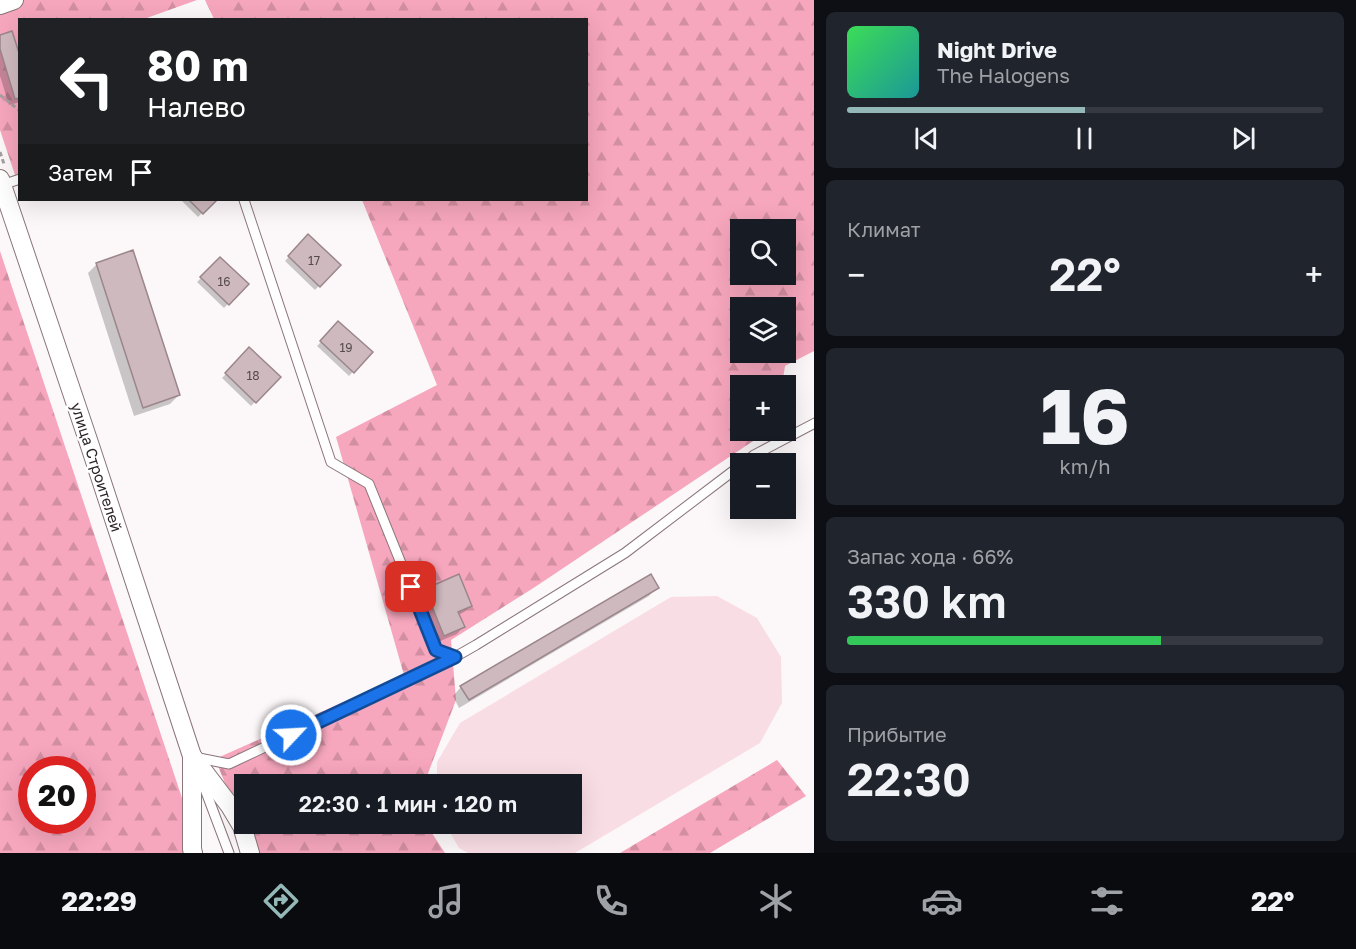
<!DOCTYPE html>
<html lang="ru">
<meta charset="utf-8">
<style>
body{margin:0;font-family:"Golos Text",sans-serif;background:#20242c;color:#f1f3f6;height:100vh;display:flex;flex-direction:column;font-size:22px;white-space:nowrap}
*{box-sizing:border-box;margin:0}
p{font-size:20px;color:#9ea1a6}
.icon{flex:none;width:33px;height:33px;fill:none;stroke:currentColor;stroke-width:2;stroke-linecap:round;stroke-linejoin:round}
.map{position:relative;flex:1;overflow:hidden}
.details{display:flex;flex-direction:column;gap:12px;padding:12px;background:#0d0f14;width:542px}
.details>*{flex:none}
.hud{position:absolute;left:18px;top:18px;width:570px;height:183px;border-radius:0px;box-shadow:0 6px 24px #0002;background:#202124;color:#fff;overflow:hidden}
.controls{position:absolute;left:730px;top:219px;display:grid;gap:12px}
.controls a{display:grid;place-items:center;width:66px;height:66px;border-radius:0px;background:#171b24;box-shadow:0 6px 24px #0002;font-size:30px}
.speed{position:absolute;left:18px;top:756px;display:flex;gap:12px;font-size:30px;font-weight:700;text-align:center}
.speed>*{display:grid;place-content:center;width:78px;height:78px;border-radius:50%;background:#171b24;box-shadow:0 6px 24px #0002;line-height:1}
.speed .limit{border:9px solid #d22;background:#fff;color:#111}
.pin{position:absolute;display:grid;place-items:center;width:51px;height:51px;color:#fff;margin:-26px;border-radius:12px;box-shadow:0 3px 9px #0006}
.me{position:absolute;width:66px;margin:-33px;rotate:65deg;stroke-linejoin:round;filter:drop-shadow(0 0 4px #0008)}
.turn{display:flex;align-items:center;gap:21px;height:126px;padding:0 30px;font-size:27px}
.turn .icon{width:78px;height:78px;stroke-width:2.5}
.turn b{display:block;font-size:42px;line-height:51px}
.then{display:flex;align-items:center;height:57px;padding:0 30px;background:#0003;gap:12px;font-size:22px}
.big{font-size:45px;font-weight:600;line-height:1.1}
.details .widget{flex:1;display:flex;flex-direction:column;justify-content:center;gap:9px;min-width:0;padding:0 21px;border-radius:9px;background:#20242c}
.details .dial{align-items:center;gap:0}
.dial b{font-size:78px;line-height:1}
.song{display:flex;align-items:center;gap:18px}
.cover{width:72px;height:72px;border-radius:9px;background:linear-gradient(135deg,hsl(130 70% 55%),hsl(180 70% 35%))}
.played{height:6px;border-radius:3px;background:linear-gradient(90deg,#94b7b7 50%,#363941 50%)}
.keys{display:flex;justify-content:space-around;direction:ltr}
.heat{display:flex;justify-content:space-between;align-items:center;font-size:33px;direction:ltr}
.charge{height:9px;border-radius:4px;background:linear-gradient(90deg,#34c759 66%,#363941 0)}
.trip{position:absolute;left:234px;top:774px;width:348px;height:60px;border-radius:0px;background:#171b24;box-shadow:0 6px 24px #0002;font-weight:600;line-height:60px;text-align:center}
.tabs{display:flex;height:96px;justify-content:space-around;align-items:center;background:#090b0e;color:#9ea1a6}
.tabs .icon{width:42px;height:42px}
.tabs .selected{color:#94b7b7}
.tabs b{font-size:27px;color:#f1f3f6}
main{display:flex;flex:1;min-height:0}
.map>svg:first-child{display:block}
.forest{fill:url(#forest-firs);fill-rule:evenodd}
.pitch{fill:#f9dde4}
.shadow{fill:#0003}
.building{fill:#ceb9be;stroke:#9a868b;stroke-width:1.5}
.lines{fill:none;stroke-linecap:round;stroke-linejoin:round}
.lane-casing{stroke:#89757a;stroke-width:11}
.street-casing{stroke:#89757a;stroke-width:20}
.path{stroke:#a59fa0;stroke-width:3;stroke-dasharray:4.5 3;stroke-linecap:butt}
.lane{stroke:#fff;stroke-width:9}
.street{stroke:#fff;stroke-width:18}
.route-casing{stroke:#114b97;stroke-width:15}
.route{stroke:#1a73e8;stroke-width:10}
.labels{text-anchor:middle;dominant-baseline:central;stroke-width:5;stroke-linejoin:round;paint-order:stroke}
.number-label{font-size:12px;fill:#554a4d}
.street-label{font-size:15px;fill:#2d2527;stroke:#fff}
</style>
<main>
<div class="map">
<svg width="815" height="853" viewBox="0 0 815 853">
<defs>
<pattern id="forest-firs" width="22" height="20" patternUnits="userSpaceOnUse" patternTransform="scale(1.5)"><rect width="22" height="20" fill="#f6a6bd"/><path d="M5 1l3.5 6h-7zM16 11l3.5 6h-7z" fill="#d38fa2"/></pattern>
</defs>
<rect width="100%" height="100%" fill="#fcf7f8"/>
<g class="forest">
<path d="M0,0H197L144,19L20,20V174L15,175L0,130Z"/>
<path d="M205,0H814V351L785,366L782,385L741,386V430L768,431L535,587L451,640L456,700L424,784H244V824H426L445,853H254L215,759L404,675L336,437L437,385L362,200H586V20L214,19ZM741,230H786V274H741ZM741,308H786V352H741Z"/>
<path d="M0,251L187,813L189,853H0ZM32,770H82V820H32Z"/>
<path d="M777,760L806,796L710,853H620Z"/>
</g>
<path class="pitch" d="M717,596L757,618L781,657L782,703L760,743L575,853H468L459,848L445,824H572V784H437V762L460,723L671,597Z"/>
<g class="shadow">
<path d="M0,37L20,62V102L9,105L0,76Z"/>
<path d="M181,200H215L198,217Z"/>
<path d="M308,236L339,265L315,290L285,261Z"/>
<path d="M220,259L247,284L224,308L197,282Z"/>
<path d="M97,264L179,395L170,404L134,416L88,273Z"/>
<path d="M339,323L371,352L349,376L317,346Z"/>
<path d="M249,349L279,377L251,406L222,378Z"/>
<path d="M458,576L471,606L464,612L458,615L463,627L457,634L438,642L419,597L425,590Z"/>
<path d="M657,587L649,596L459,708L453,696L461,687Z"/>
</g>
<g class="building">
<path d="M12,31L20,56V98L15,99L0,49V35Z"/>
<path d="M189,200H217L203,214Z"/>
<path d="M308,234L341,265L320,287L288,256Z"/>
<path d="M133,250L180,395L143,408L96,263Z"/>
<path d="M220,257L249,284L229,305L200,277Z"/>
<path d="M338,321L373,352L354,373L320,341Z"/>
<path d="M249,347L281,377L256,403L225,373Z"/>
<path d="M459,574L472,606L458,612L465,627L444,636L425,589Z"/>
<path d="M651,574L659,588L469,700L460,686Z"/>
</g>
<g class="lines">
<g class="lane-casing">
<g id="lane">
<path d="M2,185L20,179"/>
<path d="M244,200L331,462L369,484L436,650L455,657L476,645L625,553L741,465"/>
<path d="M743,464L754,455L815,423"/>
<path d="M194,757L229,764L455,657"/>
<path d="M200,776L229,853"/>
</g>
</g>
<g class="street-casing">
<g id="street">
<path d="M0,5L14,0"/>
<path d="M0,179L89,443L192,756V849L193,853"/>
<path d="M192,756L230,806L242,826L250,853"/>
</g>
</g>
<g class="path">
<path d="M0,95L20,111"/>
<path d="M0,152L4,164"/>
</g>
<use href="#lane" class="lane"/>
<use href="#street" class="street"/>
</g>
<g class="lines">
<g class="route-casing">
<path id="route" d="M291,735L455,657L436,650L411,587"/>
</g>
<use href="#route" class="route"/>
</g>
<g class="labels">
<g class="number-label">
<text x="314" y="260">17</text>
<text x="224" y="281">16</text>
<text x="346" y="347">19</text>
<text x="253" y="375">18</text>
</g>
<g class="street-label">
<text transform="translate(97 467) rotate(72)">улица Строителей</text>
</g>
</g>
</svg>
<div class="controls">
<a><svg class="icon" aria-label="search" viewBox="0 0 24 24"><circle cx="10" cy="10" r="6"/><path d="M15 15l6 6"/></svg></a>
<a><svg class="icon" aria-label="layers" viewBox="0 0 24 24"><path d="M12 4l9 5-9 5-9-5zM3 14l9 5 9-5"/></svg></a>
<a>+</a>
<a>−</a>
</div>
<div class="speed"><div class="limit">20</div></div>
<div class="pin" style="left:411px;top:587px;background:#d93025"><svg class="icon" aria-label="arrive" viewBox="0 0 24 24"><path d="M6 21V4h12l-3 4 3 4H6"/></svg></div>
<svg class="me" style="left:291px;top:735px" viewBox="-20 -20 40 40"><circle r="17" fill="#1a73e8" stroke="#fff" stroke-width="3"/><path d="M0-11L8 9 0 5-8 9z" fill="#fff"/></svg>
<div class="trip">22:30 · 1 мин · 120 m</div>
<div class="hud">
<div class="turn"><svg class="icon" aria-label="left" viewBox="0 0 24 24"><path d="M17 20v-9H6M10 6l-5 5 5 5"/></svg><div><b>80 m</b>Налево</div></div>
<div class="then">Затем<svg class="icon" aria-label="arrive" viewBox="0 0 24 24"><path d="M6 21V4h12l-3 4 3 4H6"/></svg></div>
</div>
</div>
<section class="details">
<div class="widget">
<div class="song"><i class="cover"></i><div><b>Night Drive</b><p>The Halogens</p></div></div>
<div class="played"></div>
<div class="keys"><svg class="icon" aria-label="previous" viewBox="0 0 24 24"><path d="M18 5L8 12l10 7zM5 5v14"/></svg><svg class="icon" aria-label="pause" viewBox="0 0 24 24"><path d="M8 5v14M16 5v14"/></svg><svg class="icon" aria-label="next" viewBox="0 0 24 24"><path d="M6 5l10 7-10 7zM19 5v14"/></svg></div>
</div>
<div class="widget"><p>Климат</p>
<div class="heat"><a>−</a><b class="big">22°</b><a>+</a></div>
</div>
<div class="widget dial"><b>16</b><p>km/h</p></div>
<div class="widget"><p>Запас хода · 66%</p><b class="big">330 km</b><div class="charge"></div></div>
<div class="widget"><p>Прибытие</p><b class="big">22:30</b></div>
</section>
</main>
<nav class="tabs">
<b>22:29</b>
<svg class="icon selected" aria-label="directions" viewBox="0 0 24 24"><path d="M12 3l9 9-9 9-9-9zM9 14v-3h6M13 9l2 2-2 2"/></svg>
<svg class="icon" aria-label="music" viewBox="0 0 24 24"><path d="M9 18V5l10-2v13"/><circle cx="6" cy="18" r="3"/><circle cx="16" cy="16" r="3"/></svg>
<svg class="icon" aria-label="phone" viewBox="0 0 24 24"><path d="M5 4h4l2 5-3 2q2 4 5 5l2-3 5 2v4C11 20 4 13 5 4z"/></svg>
<svg class="icon" aria-label="climate" viewBox="0 0 24 24"><path d="M12 3v18M4 7l16 10M4 17L20 7"/></svg>
<svg class="icon" aria-label="car" viewBox="0 0 24 24"><path d="M5 17H2v-5l4-1 3-4h7l3 4 3 1v5h-3M9 17h6M6 11h13"/><circle cx="7" cy="17" r="2"/><circle cx="17" cy="17" r="2"/></svg>
<svg class="icon" aria-label="filters" viewBox="0 0 24 24"><path d="M4 7h16M4 17h16"/><circle cx="9" cy="7" r="2"/><circle cx="15" cy="17" r="2"/></svg>
<b>22°</b>
</nav>
